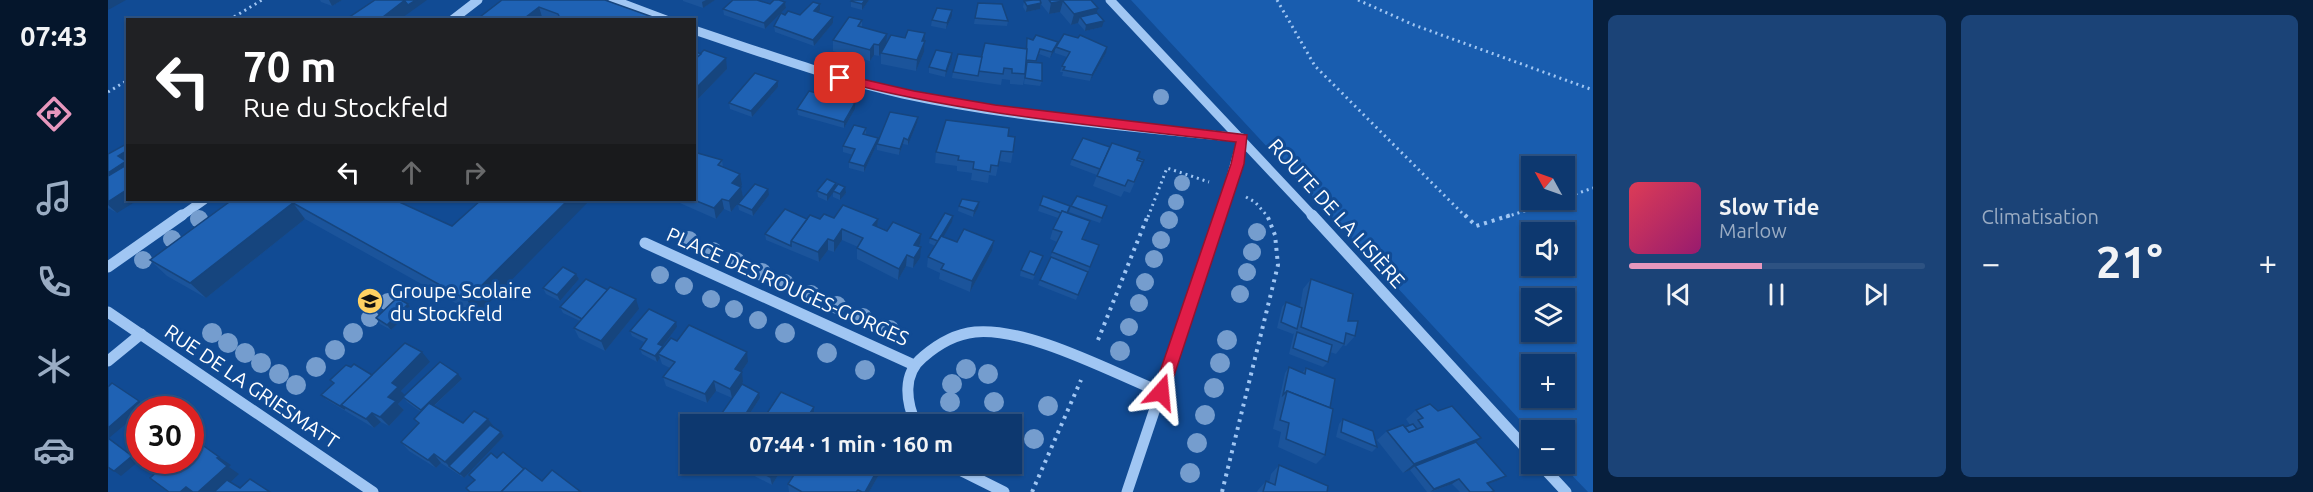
<!DOCTYPE html>
<html lang="fr">
<meta charset="utf-8">
<style>
body{margin:0;font-family:Ubuntu,sans-serif;background:#1b4377;color:#f1f3f6;height:100vh;display:flex;flex-direction:column;font-size:22px;white-space:nowrap}
*{box-sizing:border-box;margin:0}
p{font-size:20px;color:#9aacc3}
.icon{flex:none;width:33px;height:33px;fill:none;stroke:currentColor;stroke-width:2;stroke-linecap:round;stroke-linejoin:round}
.map{position:relative;flex:1;overflow:hidden}
.details{display:flex;flex-direction:column;gap:15px;padding:15px;background:#071f3d;width:720px}
.details>*{flex:none}
.banner{position:absolute;left:18px;top:18px;width:570px;height:183px;border-radius:0px;box-shadow:0 2px 4px #0004,0 0 0 2px #2d5282;background:#202124;color:#fff;overflow:hidden}
.needle{width:39px;rotate:310deg}
.controls{position:absolute;left:1413px;top:156px;display:grid;gap:12px}
.controls a{display:grid;place-items:center;width:54px;height:54px;border-radius:0px;background:#0d386f;box-shadow:0 2px 4px #0004,0 0 0 2px #2d5282;font-size:30px}
.speed{position:absolute;left:18px;top:396px;display:flex;gap:12px;font-size:30px;font-weight:700;text-align:center}
.speed>*{display:grid;place-content:center;width:78px;height:78px;border-radius:50%;background:#0d386f;box-shadow:0 2px 4px #0004,0 0 0 2px #2d5282;line-height:1}
.speed .limit{border:9px solid #d22;background:#fff;color:#111}
.pin{position:absolute;display:grid;place-items:center;width:51px;height:51px;color:#fff;margin:-26px;border-radius:12px;box-shadow:0 3px 9px #0006}
.me{position:absolute;width:66px;margin:-33px;rotate:18deg;stroke-linejoin:round;filter:drop-shadow(0 0 4px #0008)}
.turn{display:flex;align-items:center;gap:21px;height:126px;padding:0 18px;font-size:27px}
.turn .icon{width:78px;height:78px;stroke-width:2.5}
.turn b{display:block;font-size:42px;line-height:51px}
.lanes{display:flex;align-items:center;height:57px;padding:0 18px;background:#0003;justify-content:center;gap:30px;direction:ltr}
.lanes .off{opacity:.35}
.big{font-size:45px;font-weight:600;line-height:1.1}
.details .card{flex:1;display:flex;flex-direction:column;justify-content:center;gap:9px;min-width:0;padding:0 21px;border-radius:9px;background:#1b4377}
.song{display:flex;align-items:center;gap:18px}
.cover{width:72px;height:72px;border-radius:9px;background:linear-gradient(135deg,hsl(350 70% 55%),hsl(320 70% 35%))}
.played{height:6px;border-radius:3px;background:linear-gradient(90deg,#e797bd 45%,#2d5282 45%)}
.keys{display:flex;justify-content:space-around;direction:ltr}
.heat{display:flex;justify-content:space-between;align-items:center;font-size:33px;direction:ltr}
.details .tiles{flex:1;display:grid;gap:15px;grid-template-columns:repeat(2,1fr)}
.trip{position:absolute;left:572px;top:414px;width:342px;height:60px;border-radius:0px;background:#0d386f;box-shadow:0 2px 4px #0004,0 0 0 2px #2d5282;font-weight:600;line-height:60px;text-align:center}
main{display:flex;flex:1;min-height:0}
.dock{display:flex;flex-direction:column;width:108px;justify-content:space-around;align-items:center;background:#05162c;color:#9aacc3}
.dock .icon{width:42px;height:42px}
.dock .on{color:#e797bd}
.dock b{font-size:27px;color:#f1f3f6}
.map>svg:first-child{display:block}
.green{fill:#195daf;fill-rule:evenodd}
.lines{fill:none;stroke-linecap:round;stroke-linejoin:round}
.path-far1{stroke:#a0c6f3;stroke-width:3;stroke-dasharray:2 4;stroke-linecap:butt}
.path{stroke:#a0c6f3;stroke-width:4;stroke-dasharray:3 5;stroke-linecap:butt}
.minor-far1{stroke:#a0c6f3;stroke-width:9}
.minor{stroke:#a0c6f3;stroke-width:11}
.tree{fill:#759dce}
.wall{fill:#1b549b}
.shaded-wall{fill:#16457e}
.building{fill:#1f62b4;stroke:#16457e;stroke-width:1.5}
.route{fill:#e11d48;stroke:#92132f;stroke-width:1.5}
.labels{text-anchor:middle;dominant-baseline:central;stroke-width:6;stroke-linejoin:round;paint-order:stroke}
.street-label{font-size:20px;fill:#fff;stroke:#114b94}
.poi-label{font-size:20px;fill:#fff;stroke:#114b94;text-anchor:start}
</style>
<main>
<nav class="dock">
<b>07:43</b>
<svg class="icon on" aria-label="directions" viewBox="0 0 24 24"><path d="M12 3l9 9-9 9-9-9zM9 14v-3h6M13 9l2 2-2 2"/></svg>
<svg class="icon" aria-label="music" viewBox="0 0 24 24"><path d="M9 18V5l10-2v13"/><circle cx="6" cy="18" r="3"/><circle cx="16" cy="16" r="3"/></svg>
<svg class="icon" aria-label="phone" viewBox="0 0 24 24"><path d="M5 4h4l2 5-3 2q2 4 5 5l2-3 5 2v4C11 20 4 13 5 4z"/></svg>
<svg class="icon" aria-label="climate" viewBox="0 0 24 24"><path d="M12 3v18M4 7l16 10M4 17L20 7"/></svg>
<svg class="icon" aria-label="car" viewBox="0 0 24 24"><path d="M5 17H2v-5l4-1 3-4h7l3 4 3 1v5h-3M9 17h6M6 11h13"/><circle cx="7" cy="17" r="2"/><circle cx="17" cy="17" r="2"/></svg>
</nav>
<div class="map">
<svg width="1485" height="492" viewBox="0 0 1485 492">
<rect width="100%" height="100%" fill="#114b94"/>
<path class="green" d="M1023,0H1485V492H1480L1453,464H1456V430L1423,432ZM1424,166H1456V200H1424ZM1424,232H1456V266H1424ZM1424,298H1456V332H1424ZM1424,364H1456V398H1424Z"/>
<g class="lines">
<g class="path-far1">
<path d="M1169,0L1207,66L1358,217"/>
<path d="M1250,0L1306,25L1485,90"/>
<path d="M121,20L154,0"/>
<path d="M0,92L20,80"/>
<path d="M1138,197L1147,202L1160,217"/>
<path d="M1456,198L1485,188"/>
<path d="M1040,217L1059,168L1101,182"/>
<path d="M1398,217L1450,200"/>
</g>
<g class="path">
<path d="M1357,215L1368,226L1403,215"/>
<path d="M990,340L1040,215"/>
<path d="M924,492L973,380"/>
<path d="M1114,492L1170,265L1167,235L1159,215"/>
</g>
<g class="minor-far1">
<path d="M505,0L558,20"/>
<path d="M1002,0L1206,217"/>
<path d="M344,20L370,0"/>
<path d="M586,30C655,53 724,78 795,94C907,118 1021,127 1134,138"/>
<path d="M72,217L96,200"/>
<path d="M1112,217L1134,138"/>
</g>
<g class="minor">
<path d="M1204,215L1424,455"/>
<path d="M537,243L806,365"/>
<path d="M0,267L74,215"/>
<path d="M0,312L265,492"/>
<path d="M0,361L33,334"/>
<path d="M808,424C798,402 794,374 815,357C830,344 847,334 867,332C920,327 1003,372 1053,392"/>
<path d="M840,464L896,492"/>
<path d="M1432,464L1458,492"/>
<path d="M1019,492L1112,215"/>
</g>
</g>
<g class="tree">
<circle cx="1053" cy="97" r="8"/>
<circle cx="1074" cy="183" r="8"/>
<circle cx="1068" cy="202" r="8"/>
<circle cx="91" cy="219" r="9"/>
<circle cx="1061" cy="220" r="9"/>
<circle cx="1149" cy="232" r="9"/>
<circle cx="64" cy="239" r="9"/>
<circle cx="581" cy="240" r="9"/>
<circle cx="1053" cy="240" r="9"/>
<circle cx="605" cy="251" r="9"/>
<circle cx="1144" cy="252" r="9"/>
<circle cx="1046" cy="259" r="9"/>
<circle cx="35" cy="260" r="9"/>
<circle cx="628" cy="261" r="9"/>
<circle cx="654" cy="272" r="9"/>
<circle cx="1139" cy="272" r="9"/>
<circle cx="552" cy="275" r="9"/>
<circle cx="1037" cy="282" r="9"/>
<circle cx="677" cy="283" r="9"/>
<circle cx="576" cy="286" r="9"/>
<circle cx="703" cy="294" r="9"/>
<circle cx="1132" cy="294" r="9"/>
<circle cx="603" cy="299" r="9"/>
<circle cx="280" cy="302" r="9"/>
<circle cx="1031" cy="303" r="9"/>
<circle cx="729" cy="305" r="9"/>
<circle cx="626" cy="309" r="9"/>
<circle cx="755" cy="317" r="9"/>
<circle cx="262" cy="318" r="9"/>
<circle cx="650" cy="320" r="9"/>
<circle cx="1021" cy="327" r="9"/>
<circle cx="782" cy="329" r="9"/>
<circle cx="104" cy="333" r="10"/>
<circle cx="245" cy="333" r="10"/>
<circle cx="677" cy="333" r="10"/>
<circle cx="1119" cy="340" r="10"/>
<circle cx="120" cy="343" r="10"/>
<circle cx="227" cy="350" r="10"/>
<circle cx="1012" cy="351" r="10"/>
<circle cx="137" cy="353" r="10"/>
<circle cx="719" cy="353" r="10"/>
<circle cx="153" cy="363" r="10"/>
<circle cx="1112" cy="363" r="10"/>
<circle cx="208" cy="367" r="10"/>
<circle cx="858" cy="369" r="10"/>
<circle cx="757" cy="370" r="10"/>
<circle cx="171" cy="374" r="10"/>
<circle cx="880" cy="374" r="10"/>
<circle cx="844" cy="384" r="10"/>
<circle cx="188" cy="385" r="10"/>
<circle cx="1106" cy="388" r="10"/>
<circle cx="842" cy="402" r="10"/>
<circle cx="886" cy="402" r="10"/>
<circle cx="940" cy="406" r="10"/>
<circle cx="1097" cy="415" r="10"/>
<circle cx="926" cy="439" r="10"/>
<circle cx="1089" cy="443" r="10"/>
<circle cx="1082" cy="473" r="10"/>
</g>
<g class="wall">
<path d="M212,0H234L224,6L213,2Z"/>
<path d="M394,0L553,20H368Z"/>
<path d="M575,0H607L595,8L575,1Z"/>
<path d="M761,0L754,10L743,7V1Z"/>
<path d="M925,0H983L994,27L977,31L970,23L963,25L952,12L941,14L933,4L932,9L918,12L915,7L916,1Z"/>
<path d="M677,2L678,8L657,29L616,15L615,9Z"/>
<path d="M712,10L710,12L725,23L706,46L667,32L666,26L692,15Z"/>
<path d="M844,16L838,29L823,26L824,20Z"/>
<path d="M867,18L900,21L899,26L866,24Z"/>
<path d="M754,20V27L778,44L797,38L817,33L816,52L808,71L773,64V53L776,47L771,56L766,55L762,61L725,51V40Z"/>
<path d="M919,38L925,40L950,42L949,46L998,53L982,81L954,76L955,72H952L954,66L959,57L947,53V49L942,58L931,54L928,63L934,81L932,86L916,84L917,74L915,85L902,84V80L894,79L893,85L844,78L845,72L874,57L918,49Z"/>
<path d="M586,51L619,69L590,99L586,98Z"/>
<path d="M844,59L837,77L821,73V67Z"/>
<path d="M670,81V87L644,117L622,109L621,103Z"/>
<path d="M747,103V109L736,128L690,115L689,109Z"/>
<path d="M810,117L809,123L800,145L795,144L791,155L769,150V144Z"/>
<path d="M758,128V135L770,138L769,144L756,172L741,168V162L745,155L735,152V146Z"/>
<path d="M900,136L905,152L903,163L891,161L888,176L881,175L880,183L863,180L864,173L849,171V166L827,163L828,152Z"/>
<path d="M0,154L18,161L9,213L0,208Z"/>
<path d="M1030,158L1034,166L1022,193L1016,191L1013,197L985,186L989,175L962,165L964,159Z"/>
<path d="M614,160L615,167L634,185L632,186L633,187L635,197L623,212L616,209L608,219L565,200H586Z"/>
<path d="M728,183V188L738,193L732,200L725,197V192L719,201L710,197L709,191Z"/>
<path d="M661,195L645,216L631,210L630,204Z"/>
<path d="M124,200H287L344,226L369,315L197,219L98,298L59,276L42,260Z"/>
<path d="M932,205L960,213L982,221L975,239L991,245L968,300L930,285L949,242L942,239L945,229L950,218L930,211Z"/>
<path d="M851,206L870,208L865,217L850,211Z"/>
<path d="M963,206H999L992,223L961,212Z"/>
<path d="M726,218L770,219L769,226L812,244L811,247L812,258L805,268L798,266L790,280L749,259V248L750,247L734,240L726,252L720,250L711,262L658,240L657,234L699,219Z"/>
<path d="M844,222L835,236L849,242L886,241L884,251L862,292L831,279L832,273L819,267L820,257L827,246L821,243L822,238Z"/>
<path d="M935,256L925,280L912,276L913,270Z"/>
<path d="M468,274L471,279L452,301L438,294L435,288Z"/>
<path d="M1203,279L1240,321L1247,336L1238,346L1235,345L1228,354L1222,352L1220,362L1215,367L1181,354L1186,333L1185,334L1169,328L1174,307L1178,302L1192,307L1195,289Z"/>
<path d="M300,304L304,310L283,330L272,324L268,318Z"/>
<path d="M452,307L531,309L497,351L471,338L466,328L472,321L455,313Z"/>
<path d="M569,327L555,346V348L569,341L640,362L633,372L635,382L624,398L608,391L599,403L558,386L555,377L562,368L554,364L552,358L549,362L534,354L532,349L536,342L524,336L522,331Z"/>
<path d="M322,362L293,391L297,396L354,379L326,406L355,423L380,419L386,427L393,432L396,436L356,478L333,463L328,468L301,451L293,442L310,424L306,419L313,412L299,402L296,398L290,404L296,410L281,426L273,422L266,428L219,400L213,395L225,383L222,380L243,367L264,375Z"/>
<path d="M1181,367L1194,373L1198,368L1222,408L1217,455L1208,464L1170,447L1173,432L1165,429L1177,373Z"/>
<path d="M652,398L635,424H627L615,418L614,413Z"/>
<path d="M1308,410L1330,411L1373,438L1368,442L1398,476L1391,480L1380,484L1384,492H1352L1344,484L1323,492H1319L1302,470L1295,473L1269,440L1279,431L1302,425L1298,419Z"/>
<path d="M1235,419L1269,447L1264,452L1228,437L1231,424Z"/>
<path d="M630,464H677L664,485L631,468Z"/>
<path d="M1171,465L1219,492H1149L1150,490L1158,481L1161,483L1163,474Z"/>
<path d="M772,473L761,492H681L680,484Z"/>
</g>
<g class="shaded-wall">
<path d="M0,0H18L0,10Z"/>
<path d="M221,0H234L224,6Z"/>
<path d="M297,0H319L291,20H271Z"/>
<path d="M598,0H607L595,8L594,2Z"/>
<path d="M757,0H761L754,10V4Z"/>
<path d="M955,1L952,12L941,14L943,3Z"/>
<path d="M677,2L678,8L657,29L656,23Z"/>
<path d="M933,3L932,9L918,12L919,6Z"/>
<path d="M712,4V10L706,17V11Z"/>
<path d="M431,7L435,20H414Z"/>
<path d="M990,8L987,19L972,17L970,23L963,25L966,14Z"/>
<path d="M844,10V16L838,29L839,23Z"/>
<path d="M725,17V23L706,46L705,40Z"/>
<path d="M996,21L994,27L977,31L978,25Z"/>
<path d="M817,33L816,52L808,71L809,60Z"/>
<path d="M779,34L778,44L771,56V45Z"/>
<path d="M950,42L948,48L942,58L944,52Z"/>
<path d="M766,44V55L762,61V50Z"/>
<path d="M999,47L998,53L982,81L984,75Z"/>
<path d="M844,53V59L837,77L838,71Z"/>
<path d="M618,58L619,69L590,99L588,88Z"/>
<path d="M670,81V87L644,117L643,111Z"/>
<path d="M747,103V109L736,128V122Z"/>
<path d="M810,117L809,123L800,145V140Z"/>
<path d="M770,138L769,144L756,172V166Z"/>
<path d="M796,138L795,144L791,155L792,149Z"/>
<path d="M20,150V160L18,161L20,162V169L0,182V173L10,156Z"/>
<path d="M632,174L634,185L626,194L624,183Z"/>
<path d="M728,183V189L719,201V195Z"/>
<path d="M633,187L635,197L623,212L621,201Z"/>
<path d="M737,187L738,193L732,200V194Z"/>
<path d="M20,189V200H30L9,213L0,205V202Z"/>
<path d="M660,189L661,195L645,216L644,210Z"/>
<path d="M614,199L616,209L608,219L606,208Z"/>
<path d="M460,200H482L369,315L359,300Z"/>
<path d="M871,202L870,208L865,217L866,211Z"/>
<path d="M185,203L197,219L98,298L82,283Z"/>
<path d="M845,216L844,222L830,246V241Z"/>
<path d="M770,219L769,229L765,225Z"/>
<path d="M734,229V240L726,252V241Z"/>
<path d="M813,234L812,244L805,255L806,245Z"/>
<path d="M720,239V250L711,262L710,252Z"/>
<path d="M886,241L884,251L862,292L864,281Z"/>
<path d="M813,247L812,258L805,268L806,258Z"/>
<path d="M799,255L798,266L790,280L791,269Z"/>
<path d="M468,274L471,279L452,301L449,295Z"/>
<path d="M528,299L531,309L497,351L493,341Z"/>
<path d="M300,304L304,310L283,330L279,325Z"/>
<path d="M568,322L569,327L552,350L550,344Z"/>
<path d="M555,346L557,352L550,354L552,358L549,362L547,356Z"/>
<path d="M314,352L322,362L293,391L298,396L290,404L296,410L281,426L272,417L280,397L284,383Z"/>
<path d="M639,352L640,362L629,378L627,369Z"/>
<path d="M634,372L635,382L624,398L622,389Z"/>
<path d="M350,374L354,379L317,414L313,410Z"/>
<path d="M606,381L608,391L599,403L597,394Z"/>
<path d="M651,393L652,398L635,424H632V423Z"/>
<path d="M31,401L38,406L35,410H32V412L1,438L31,461L13,476L6,471L0,439V428Z"/>
<path d="M706,407V417L702,424H695Z"/>
<path d="M264,413L273,422L266,428L258,419Z"/>
<path d="M380,419L387,428L341,466L337,462Z"/>
<path d="M393,432L396,436L356,478L352,474Z"/>
<path d="M1373,438L1362,447L1307,466L1302,470L1295,473L1306,464Z"/>
<path d="M326,454L333,463L328,468L320,460Z"/>
<path d="M111,457L123,465L121,467L131,474L112,492H90Z"/>
<path d="M45,460H57L49,468L41,464Z"/>
<path d="M671,464H677L664,485L662,477Z"/>
<path d="M772,465V473L761,492H757Z"/>
<path d="M1398,476L1391,480L1372,487L1379,483Z"/>
<path d="M1351,479L1344,484L1322,492L1326,489Z"/>
<path d="M78,487L86,492H72Z"/>
</g>
<g class="building">
<path d="M267,0H297L271,20H251L243,16Z"/>
<path d="M296,0H308L300,5Z"/>
<path d="M394,0H497L553,20H453L450,14L431,7L414,20H368Z"/>
<path d="M625,0H649L662,4L666,0H671L677,2L656,23L615,9Z"/>
<path d="M744,0H757L754,4L743,1Z"/>
<path d="M925,0H932L933,3L919,6L916,1Z"/>
<path d="M941,0H983L990,8L966,14L955,1L943,3Z"/>
<path d="M705,2L712,4L706,11L725,17L705,40L666,26L673,13L677,15L680,11L692,15Z"/>
<path d="M870,3L894,4L900,21L867,18Z"/>
<path d="M829,8L844,10L839,23L824,20Z"/>
<path d="M989,13L996,21L978,25L972,17Z"/>
<path d="M741,17L754,20L750,26L779,34L771,45L766,44L762,50L725,40Z"/>
<path d="M800,30L817,33L814,41H817L809,60L773,53L783,35L797,38Z"/>
<path d="M956,34L970,38L972,35L999,47L984,75L955,70L957,67L954,66L962,52L948,47Z"/>
<path d="M928,35L950,42L944,52L932,49L928,61L918,60L919,38L925,40Z"/>
<path d="M877,43L919,49L917,74L904,73V69L896,68L895,74L870,71Z"/>
<path d="M596,50L618,58L588,88H586V60Z"/>
<path d="M828,50L844,53L838,71L821,67Z"/>
<path d="M586,51L593,54L586,60Z"/>
<path d="M850,54L874,57L870,76L845,72Z"/>
<path d="M919,62L934,63V81L917,78Z"/>
<path d="M647,73L670,81L643,111L621,103Z"/>
<path d="M701,91L747,103L736,122L689,109Z"/>
<path d="M782,112L810,117L800,140L796,138L792,149L769,144Z"/>
<path d="M838,120L901,128L900,136L907,137L905,152L893,151L890,166L883,165L882,172L865,169L866,162L850,160L851,156L828,152Z"/>
<path d="M746,125L758,128L755,134L770,138L756,166L741,162L747,149L735,146Z"/>
<path d="M975,138L1002,147L992,169L964,159Z"/>
<path d="M20,143V150L10,156L18,161L0,173V154Z"/>
<path d="M1004,143L1032,152L1029,159L1035,162L1026,182L1020,180L1017,186L989,176Z"/>
<path d="M586,152L614,160L610,165L632,174L624,183L633,187L621,201L614,199L606,208L586,200Z"/>
<path d="M1030,158L1036,160L1033,166L1035,162L1029,160Z"/>
<path d="M20,164V189L0,202V176Z"/>
<path d="M719,179L728,183L719,195L709,191Z"/>
<path d="M647,184L660,189L644,210L630,204Z"/>
<path d="M730,184L737,187L732,194L725,191Z"/>
<path d="M935,196L962,206L959,213L954,211L953,213L932,205Z"/>
<path d="M969,196L999,206L994,218L963,206Z"/>
<path d="M854,199L871,202L866,211L851,206Z"/>
<path d="M124,200H287L344,226L373,200H460L359,300L185,203L82,283L42,260Z"/>
<path d="M735,205L770,219L765,225L779,231L785,222L813,234L806,245L813,247L806,258L799,255L791,269L749,248L755,238L734,229L726,241L720,239L710,252L683,241L702,215L712,219L716,214L726,218Z"/>
<path d="M677,209L699,219L683,241V246L657,234Z"/>
<path d="M954,211L982,221L974,239L991,245L982,267L944,252L954,232L945,229Z"/>
<path d="M837,213L845,216L830,241L822,238Z"/>
<path d="M856,229L886,241L864,281L833,269L836,264L820,257L833,236L849,242Z"/>
<path d="M922,251L935,256L926,275L913,270Z"/>
<path d="M943,257L980,272L970,295L932,280Z"/>
<path d="M455,267L468,274L449,295L435,288Z"/>
<path d="M478,279L500,290L474,319L452,307Z"/>
<path d="M1203,279L1245,294L1240,321H1250L1247,336L1238,333L1236,344L1193,327Z"/>
<path d="M502,287L528,299L493,341L466,328Z"/>
<path d="M289,298L300,304L279,325L268,318Z"/>
<path d="M1178,302L1194,308L1189,329L1173,322Z"/>
<path d="M541,309L568,322L550,344L555,346L547,356L532,349L539,339L522,331Z"/>
<path d="M581,325L639,352L627,369L634,372L622,389L606,381L597,394L555,377L567,362L550,354L563,338L569,341Z"/>
<path d="M1189,332L1224,345L1220,362L1185,348Z"/>
<path d="M297,343L314,352L284,383L290,387L280,397L288,401L272,417L264,413L258,419L233,405Z"/>
<path d="M332,362L350,374L313,410L295,397Z"/>
<path d="M246,364L264,375L233,405L237,409L213,395L226,383L222,380L238,365L243,367Z"/>
<path d="M1181,367L1197,374L1198,368L1227,379L1222,408L1179,391L1175,395Z"/>
<path d="M4,383L31,401L0,428V387Z"/>
<path d="M634,384L651,393L632,423L614,413Z"/>
<path d="M1179,391L1225,409L1217,455L1178,439L1181,423L1172,420Z"/>
<path d="M673,392L706,407L695,424H652Z"/>
<path d="M321,403L355,423L366,411L380,419L337,462L326,454L320,460L293,442L311,423L306,419Z"/>
<path d="M1322,404L1330,411L1344,406L1373,438L1306,464L1279,431L1295,425L1301,432L1315,427L1310,420L1315,418L1308,410Z"/>
<path d="M1235,419L1265,431L1269,447L1233,432Z"/>
<path d="M1305,424L1309,429L1301,432L1297,427Z"/>
<path d="M382,425L393,432L352,474L341,466Z"/>
<path d="M0,438L24,456L6,471L0,467Z"/>
<path d="M86,439L111,457L109,458L119,466L90,492H85L78,487L72,492H61L42,478L62,460H82V442Z"/>
<path d="M1368,442L1398,476L1379,483L1386,491L1383,492H1362L1351,479L1326,489L1307,466Z"/>
<path d="M32,445V456L24,451Z"/>
<path d="M395,452L416,469L393,492H362L358,488L367,480L361,475L383,453L389,458Z"/>
<path d="M37,460H45L41,464Z"/>
<path d="M636,464H671L662,477Z"/>
<path d="M693,464H770L772,465L757,492H754L750,490L748,492H694L680,484Z"/>
<path d="M1171,465L1220,486L1219,492H1155L1158,481L1167,485Z"/>
<path d="M417,468L434,481L444,470L473,492H393Z"/>
<path d="M142,479L162,492H106L119,480L132,488Z"/>
</g>
<path class="route" d="M732,74L806,91L887,105L1139,135L1136,164L1059,397L1053,399L1048,397L1045,392L1123,164L1128,142C994,126 859,115 728,80L727,78Z"/>
<defs>
<g id="school-disc" transform="scale(1.35)"><circle r="9.5" fill="#ffd162" stroke="#114b94"/><path d="M0-5L7-2L0 1L-7-2ZM-4 1L0 2.5L4 1V4Q0 6-4 4Z" fill="#111"/></g>
</defs>
<g fill-rule="evenodd">
<use href="#school-disc" x="262" y="301"/>
</g>
<g class="labels">
<g class="street-label">
<text transform="translate(1229 213) rotate(48)">ROUTE DE LA LISIÈRE</text>
<text transform="translate(680 286) rotate(24)">PLACE DES ROUGES-GORGES</text>
<text transform="translate(144 386) rotate(34)">RUE DE LA GRIESMATT</text>
</g>
<g class="poi-label">
<text x="282" y="290">Groupe Scolaire<tspan x="282" dy="23">du Stockfeld</tspan></text>
</g>
</g>
</svg>
<div class="controls">
<a><svg class="needle" viewBox="-14 -14 28 28"><path d="M0-13l5 13h-10z" fill="#e53935"/><path d="M0 13l5-13h-10z" fill="#9aacc3"/></svg></a>
<a><svg class="icon" aria-label="sound" viewBox="0 0 24 24"><path d="M4 9h4l5-4v14l-5-4H4zM17 9q2 3 0 6"/></svg></a>
<a><svg class="icon" aria-label="layers" viewBox="0 0 24 24"><path d="M12 4l9 5-9 5-9-5zM3 14l9 5 9-5"/></svg></a>
<a>+</a>
<a>−</a>
</div>
<div class="speed"><div class="limit">30</div></div>
<div class="pin" style="left:732px;top:78px;background:#d93025"><svg class="icon" aria-label="arrive" viewBox="0 0 24 24"><path d="M6 21V4h12l-3 4 3 4H6"/></svg></div>
<svg class="me" style="left:1053px;top:392px" viewBox="-20 -20 40 40"><path d="M0-17L14 15 0 8-14 15z" fill="#e11d48" stroke="#fff" stroke-width="4"/></svg>
<div class="trip">07:44 · 1 min · 160 m</div>
<div class="banner">
<div class="turn"><svg class="icon" aria-label="left" viewBox="0 0 24 24"><path d="M17 20v-9H6M10 6l-5 5 5 5"/></svg><div><b>70 m</b>Rue du Stockfeld</div></div>
<div class="lanes"><svg class="icon" aria-label="left" viewBox="0 0 24 24"><path d="M17 20v-9H6M10 6l-5 5 5 5"/></svg><svg class="icon off" aria-label="ahead" viewBox="0 0 24 24"><path d="M12 20V5M6 11l6-6 6 6"/></svg><svg class="icon off" aria-label="right" viewBox="0 0 24 24"><path d="M7 20v-9h11M14 6l5 5-5 5"/></svg></div>
</div>
</div>
<section class="details">
<div class="tiles">
<div class="card">
<div class="song"><i class="cover"></i><div><b>Slow Tide</b><p>Marlow</p></div></div>
<div class="played"></div>
<div class="keys"><svg class="icon" aria-label="previous" viewBox="0 0 24 24"><path d="M18 5L8 12l10 7zM5 5v14"/></svg><svg class="icon" aria-label="pause" viewBox="0 0 24 24"><path d="M8 5v14M16 5v14"/></svg><svg class="icon" aria-label="next" viewBox="0 0 24 24"><path d="M6 5l10 7-10 7zM19 5v14"/></svg></div>
</div>
<div class="card"><p>Climatisation</p>
<div class="heat"><a>−</a><b class="big">21°</b><a>+</a></div>
</div>
</div>
</section>
</main>
